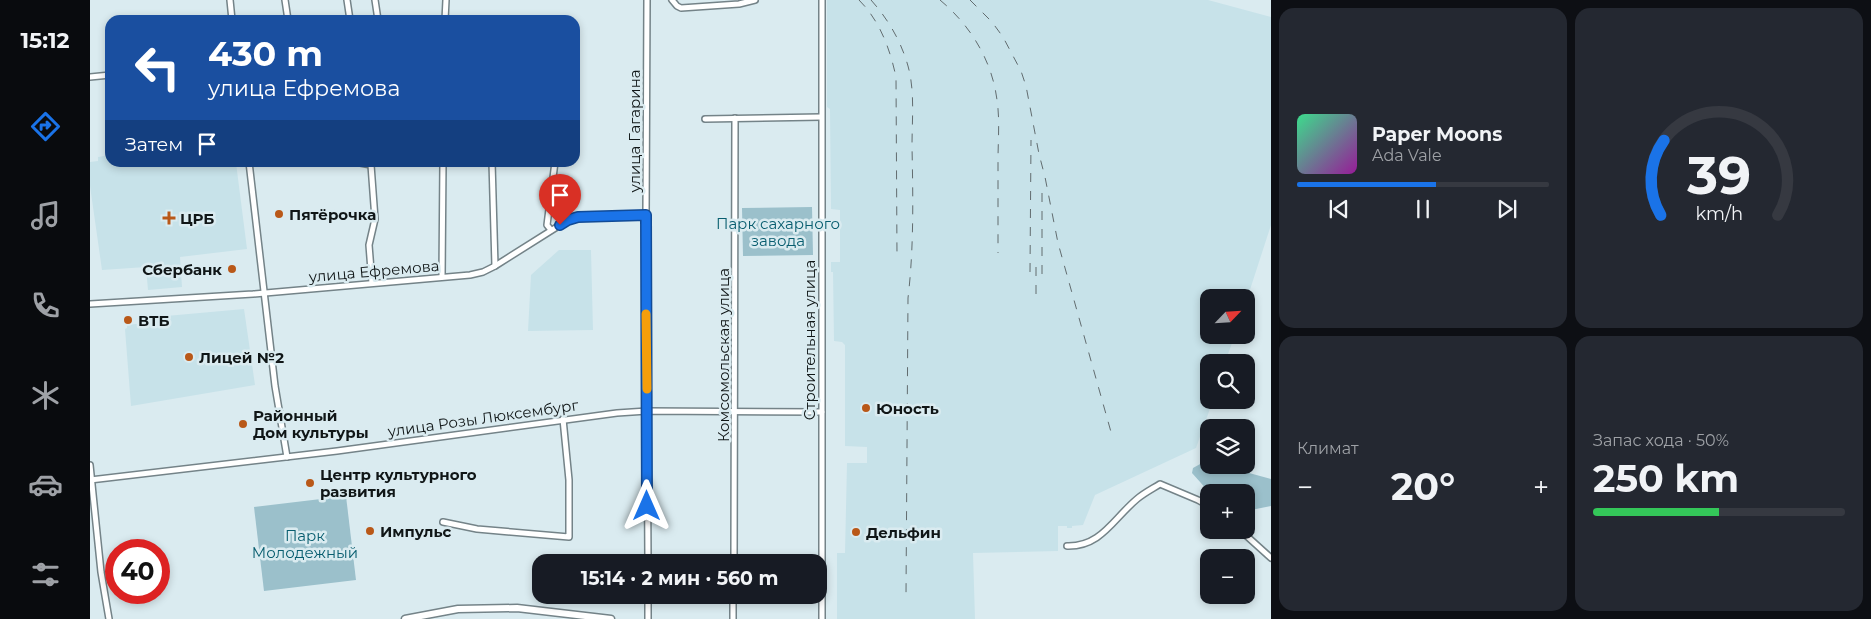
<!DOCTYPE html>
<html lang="ru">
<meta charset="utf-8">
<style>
body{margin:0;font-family:Montserrat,sans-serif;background:#242831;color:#f1f3f6;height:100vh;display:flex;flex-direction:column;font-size:19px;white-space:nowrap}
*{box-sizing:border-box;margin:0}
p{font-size:16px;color:#9ea1a6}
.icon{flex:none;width:28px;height:28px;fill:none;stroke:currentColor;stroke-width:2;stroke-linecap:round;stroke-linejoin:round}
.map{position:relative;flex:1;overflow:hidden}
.sheet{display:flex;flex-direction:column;gap:8px;padding:8px;background:#0d0f14;width:600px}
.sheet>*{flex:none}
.hud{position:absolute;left:15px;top:15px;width:475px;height:152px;border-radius:15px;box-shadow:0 2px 8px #0003;background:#1a4fa0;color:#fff;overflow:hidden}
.needle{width:32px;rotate:65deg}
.tools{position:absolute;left:1110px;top:289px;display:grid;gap:10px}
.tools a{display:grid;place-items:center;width:55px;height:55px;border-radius:10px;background:#171b24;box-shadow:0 2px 8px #0003;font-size:25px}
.speed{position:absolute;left:15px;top:539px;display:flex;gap:10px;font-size:25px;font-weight:700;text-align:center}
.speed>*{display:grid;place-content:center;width:65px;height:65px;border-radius:50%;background:#171b24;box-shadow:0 2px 8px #0003;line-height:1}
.speed .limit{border:8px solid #d22;background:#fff;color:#111}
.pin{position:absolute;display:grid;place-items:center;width:42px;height:42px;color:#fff;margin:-51px -21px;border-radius:50% 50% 50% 0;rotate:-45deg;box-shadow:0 0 5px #0007}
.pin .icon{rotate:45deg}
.me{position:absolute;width:55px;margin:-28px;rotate:0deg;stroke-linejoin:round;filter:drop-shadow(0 0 4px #0008)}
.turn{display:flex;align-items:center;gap:18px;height:105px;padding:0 20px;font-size:22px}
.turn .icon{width:65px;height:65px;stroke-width:2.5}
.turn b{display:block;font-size:35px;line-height:42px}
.then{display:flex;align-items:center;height:48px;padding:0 20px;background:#0003;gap:10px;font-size:19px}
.big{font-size:38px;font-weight:700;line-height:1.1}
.sheet .widget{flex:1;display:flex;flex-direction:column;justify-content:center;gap:8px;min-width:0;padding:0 18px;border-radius:15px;background:#242831}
.sheet .dial{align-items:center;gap:0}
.dial svg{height:130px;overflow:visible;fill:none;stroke:#363941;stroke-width:7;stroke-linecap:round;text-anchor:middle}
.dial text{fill:#f1f3f6;stroke:none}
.song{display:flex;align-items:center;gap:15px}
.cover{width:60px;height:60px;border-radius:8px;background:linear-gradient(135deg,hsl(150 70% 55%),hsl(300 70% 35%))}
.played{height:5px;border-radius:2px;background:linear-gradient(90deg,#1a73e8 55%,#363941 55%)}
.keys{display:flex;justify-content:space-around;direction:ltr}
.heat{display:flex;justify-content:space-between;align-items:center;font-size:28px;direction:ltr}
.charge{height:8px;border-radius:4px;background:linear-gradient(90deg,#34c759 50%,#363941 0)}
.sheet .tiles{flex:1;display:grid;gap:8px;grid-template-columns:repeat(2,1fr)}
.trip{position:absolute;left:442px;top:554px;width:295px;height:50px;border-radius:15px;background:#171b24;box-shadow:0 2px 8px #0003;font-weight:700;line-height:50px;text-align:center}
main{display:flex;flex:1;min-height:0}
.dock{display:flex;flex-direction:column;width:90px;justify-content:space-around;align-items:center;background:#090b0e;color:#9ea1a6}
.dock .icon{width:35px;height:35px}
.dock .active{color:#1a73e8}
.dock b{font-size:22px;color:#f1f3f6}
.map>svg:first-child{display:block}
.built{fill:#c7e2e9}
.green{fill:#9bc0cb}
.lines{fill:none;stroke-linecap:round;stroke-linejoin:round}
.minor-casing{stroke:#748388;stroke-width:8}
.major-casing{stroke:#748388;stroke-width:9}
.minor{stroke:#fff;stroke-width:5}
.major{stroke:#fff;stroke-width:6}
.rail{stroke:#626c6f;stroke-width:1;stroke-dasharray:9 9;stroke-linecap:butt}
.route-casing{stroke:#114b97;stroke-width:12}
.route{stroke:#1a73e8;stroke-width:9}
.slow{stroke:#f59e0b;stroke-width:9}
.poi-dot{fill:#b95818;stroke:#daebf0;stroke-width:2}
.labels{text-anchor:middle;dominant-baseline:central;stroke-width:5;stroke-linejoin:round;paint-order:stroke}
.street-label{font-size:15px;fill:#101617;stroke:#daebf0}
.poi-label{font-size:15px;font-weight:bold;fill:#101617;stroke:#daebf0;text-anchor:start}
.park-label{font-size:15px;fill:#085d6f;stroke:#daebf0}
</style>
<main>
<nav class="dock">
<b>15:12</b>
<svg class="icon active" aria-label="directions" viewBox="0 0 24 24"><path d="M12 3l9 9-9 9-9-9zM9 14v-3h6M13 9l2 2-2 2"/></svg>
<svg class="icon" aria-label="music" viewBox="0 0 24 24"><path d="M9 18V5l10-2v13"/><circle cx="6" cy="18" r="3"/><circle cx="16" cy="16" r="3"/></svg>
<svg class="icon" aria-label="phone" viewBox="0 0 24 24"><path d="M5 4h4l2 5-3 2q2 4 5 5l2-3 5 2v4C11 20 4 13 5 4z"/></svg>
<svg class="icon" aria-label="climate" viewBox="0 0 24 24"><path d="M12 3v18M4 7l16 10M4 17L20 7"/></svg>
<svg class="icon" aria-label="car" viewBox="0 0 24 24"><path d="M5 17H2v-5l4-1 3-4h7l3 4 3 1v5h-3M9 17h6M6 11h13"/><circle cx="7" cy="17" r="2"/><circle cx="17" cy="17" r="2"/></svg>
<svg class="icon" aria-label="filters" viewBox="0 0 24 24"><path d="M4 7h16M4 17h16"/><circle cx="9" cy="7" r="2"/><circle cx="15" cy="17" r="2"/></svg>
</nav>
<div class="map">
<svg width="1181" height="619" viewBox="0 0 1181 619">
<rect width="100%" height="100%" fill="#daebf0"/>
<g class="built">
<path d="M737,0H1118L1181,17V225L1156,302V298H1119V335H1145L1135,362H1119V400H1123L1106,448L1005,495L993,525L982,526V528H977V526H968V551L883,553L885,619H747V553H755L757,463H777V447L755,446V345L752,342L744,341L743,272H741V262H750V210L741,209L740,109L737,107Z"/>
<path d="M20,155V162L146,163L157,249L90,257L92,287L58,290L56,267L12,270L0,186V162L8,161V157Z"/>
<path d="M469,250H501L503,330L438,331L441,275Z"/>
<path d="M154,309L165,385L41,406L35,329L37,328V325L54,323V318Z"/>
</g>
<g class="green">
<path d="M722,207L723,255L653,256L652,208Z"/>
<path d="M1112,463H1119V465H1130L1181,479V506L1156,511V492H1119L1102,473L1103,468Z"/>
<path d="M256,496L266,580L174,591L164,507Z"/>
</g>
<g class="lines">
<g class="minor-casing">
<g id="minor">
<path d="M140,0L142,20"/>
<path d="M195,0L198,20"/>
<path d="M257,0L260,20"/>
<path d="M285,0L288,20"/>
<path d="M557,0L556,215L558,562"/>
<path d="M582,0L587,6L591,8L649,4L665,0"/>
<path d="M732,0V619"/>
<path d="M355,20L356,0"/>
<path d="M0,77L20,75"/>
<path d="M615,119L731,117"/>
<path d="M159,162L185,386L197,457"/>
<path d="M265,162L281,165L285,219L279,245L282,283"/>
<path d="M402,162L405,266"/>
<path d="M461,230L457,225L465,162"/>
<path d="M352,277L353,162"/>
<path d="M0,304L163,294L380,275L393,272L405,266L478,220L488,217L556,215"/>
<path d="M0,465L11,572L19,619"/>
<path d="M0,480L247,451L527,413L557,411L732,412"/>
<path d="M353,522L387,529L479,537V480L473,419"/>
<path d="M1150,530L1181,558"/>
<path d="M977,546C1011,547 1023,519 1047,499C1054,493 1062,489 1070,484L1108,500L1119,506"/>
<path d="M644,562L645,118"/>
<path d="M558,595V619"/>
<path d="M643,619V595"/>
</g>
</g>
<g class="major-casing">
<path id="major" d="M315,619L368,609L427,608L521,619"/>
</g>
<use href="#minor" class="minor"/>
<use href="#major" class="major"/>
<g class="rail">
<path d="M769,0C790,21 800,49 806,77L807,257"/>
<path d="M781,0C798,19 811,41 818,66C825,91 822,120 822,146C823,197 824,247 818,298L816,595"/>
<path d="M850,0C880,25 902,60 907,100C910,120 908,141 908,161C908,192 908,223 908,253"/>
<path d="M880,0L902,22L913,37L931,71L936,86L949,154L955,177L968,243L1021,432"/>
<path d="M940,272L941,140"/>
<path d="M952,274V189"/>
<path d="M946,294V264"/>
</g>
</g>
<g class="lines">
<g class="route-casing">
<path id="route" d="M470,225L478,220L488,217L556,215L557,506"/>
</g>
<use href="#route" class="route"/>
<path class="slow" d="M556,314L557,389"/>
</g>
<g class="poi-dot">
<circle cx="189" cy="214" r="5"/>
<path d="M76.5 210.5h5v5h5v5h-5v5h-5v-5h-5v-5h5z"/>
<circle cx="142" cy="269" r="5"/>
<circle cx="38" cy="320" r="5"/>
<circle cx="99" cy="357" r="5"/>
<circle cx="776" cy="408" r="5"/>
<circle cx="153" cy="424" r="5"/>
<circle cx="220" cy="483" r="5"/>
<circle cx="280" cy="531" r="5"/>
<circle cx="766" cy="532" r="5"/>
</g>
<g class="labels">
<g class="street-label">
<text transform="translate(544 131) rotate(-90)">улица Гагарина</text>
<text transform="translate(284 271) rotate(-5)">улица Ефремова</text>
<text transform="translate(719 340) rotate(-90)">Строительная улица</text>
<text transform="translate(633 355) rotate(-90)">Комсомольская улица</text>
<text transform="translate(393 418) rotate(-8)">улица Розы Люксембург</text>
</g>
<g class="poi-label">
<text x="199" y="214">Пятёрочка</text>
<text x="90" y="218">ЦРБ</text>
<text x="132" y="269" text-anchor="end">Сбербанк</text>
<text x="48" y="320">ВТБ</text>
<text x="109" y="357">Лицей №2</text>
<text x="786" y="408">Юность</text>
<text x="163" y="415">Районный<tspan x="163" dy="17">Дом культуры</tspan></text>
<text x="230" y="474">Центр культурного<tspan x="230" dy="17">развития</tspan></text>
<text x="290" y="531">Импульс</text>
<text x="776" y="532">Дельфин</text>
</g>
<g class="park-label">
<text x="688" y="223">Парк сахарного<tspan x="688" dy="17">завода</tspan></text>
<text x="215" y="535">Парк<tspan x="215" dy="17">Молодежный</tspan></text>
</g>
</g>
</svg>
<div class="tools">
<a><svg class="needle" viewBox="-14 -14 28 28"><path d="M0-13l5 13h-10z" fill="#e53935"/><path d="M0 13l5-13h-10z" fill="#9ea1a6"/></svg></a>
<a><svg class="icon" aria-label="search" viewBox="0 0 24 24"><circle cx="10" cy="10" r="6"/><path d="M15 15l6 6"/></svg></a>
<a><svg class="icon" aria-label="layers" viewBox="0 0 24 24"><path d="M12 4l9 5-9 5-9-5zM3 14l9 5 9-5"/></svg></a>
<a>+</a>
<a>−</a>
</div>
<div class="speed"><div class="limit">40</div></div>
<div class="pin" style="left:470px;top:225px;background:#d93025"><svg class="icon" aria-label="arrive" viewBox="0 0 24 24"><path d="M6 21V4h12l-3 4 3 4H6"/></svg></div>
<svg class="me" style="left:557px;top:506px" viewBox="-20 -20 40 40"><path d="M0-17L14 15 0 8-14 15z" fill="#1a73e8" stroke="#fff" stroke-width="4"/></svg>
<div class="trip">15:14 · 2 мин · 560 m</div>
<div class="hud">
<div class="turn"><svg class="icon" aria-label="left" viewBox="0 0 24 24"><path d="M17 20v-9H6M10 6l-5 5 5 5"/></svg><div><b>430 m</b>улица Ефремова</div></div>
<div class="then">Затем<svg class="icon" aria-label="arrive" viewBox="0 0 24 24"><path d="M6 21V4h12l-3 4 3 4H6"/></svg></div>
</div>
</div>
<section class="sheet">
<div class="tiles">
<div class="widget">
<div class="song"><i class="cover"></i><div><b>Paper Moons</b><p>Ada Vale</p></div></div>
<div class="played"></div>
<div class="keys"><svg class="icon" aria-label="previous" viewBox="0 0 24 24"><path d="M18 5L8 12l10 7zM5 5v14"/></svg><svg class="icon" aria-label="pause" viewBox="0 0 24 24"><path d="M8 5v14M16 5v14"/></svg><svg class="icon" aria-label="next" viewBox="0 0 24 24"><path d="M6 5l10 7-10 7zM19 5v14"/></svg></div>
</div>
<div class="widget dial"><svg viewBox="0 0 100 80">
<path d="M14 69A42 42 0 1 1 86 69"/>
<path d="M14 69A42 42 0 0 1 16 23" stroke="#1a73e8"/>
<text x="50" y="56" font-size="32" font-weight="700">39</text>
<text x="50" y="72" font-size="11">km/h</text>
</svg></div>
<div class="widget"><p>Климат</p>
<div class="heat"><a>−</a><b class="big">20°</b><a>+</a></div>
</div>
<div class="widget"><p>Запас хода · 50%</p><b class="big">250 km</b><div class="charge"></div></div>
</div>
</section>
</main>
